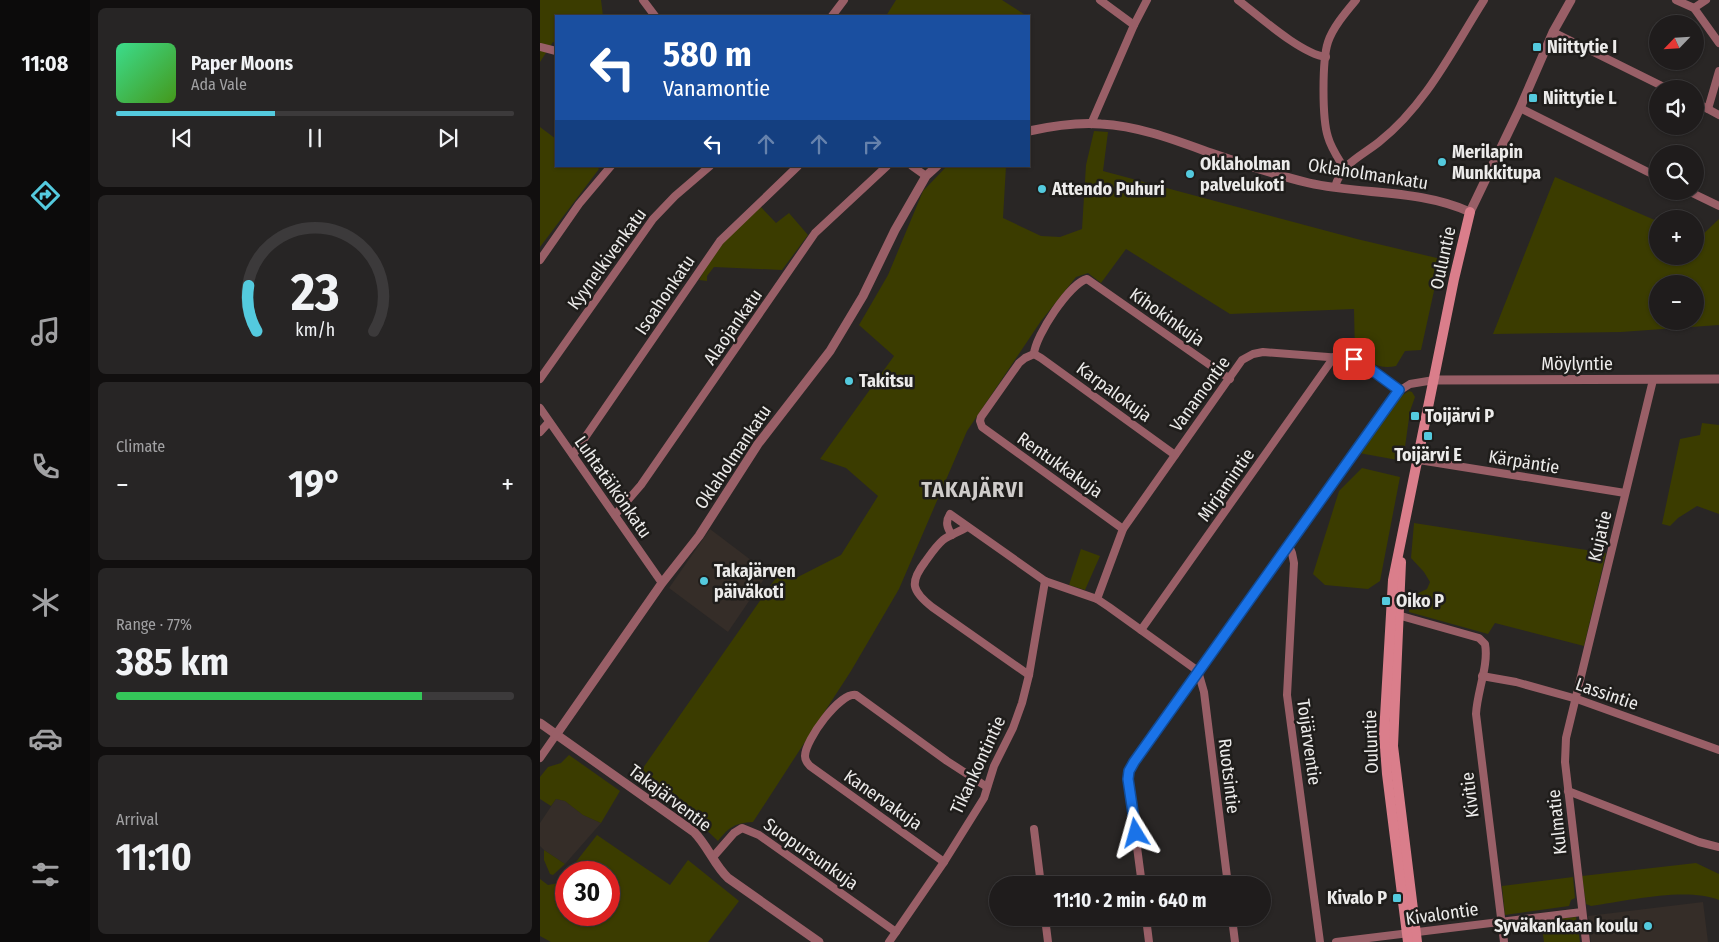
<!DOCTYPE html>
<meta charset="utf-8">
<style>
body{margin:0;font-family:"Fira Sans Condensed",sans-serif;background:#272525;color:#f1f3f6;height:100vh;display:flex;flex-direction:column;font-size:19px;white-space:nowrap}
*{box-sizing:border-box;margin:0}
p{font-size:16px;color:#a1a1a3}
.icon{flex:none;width:28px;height:28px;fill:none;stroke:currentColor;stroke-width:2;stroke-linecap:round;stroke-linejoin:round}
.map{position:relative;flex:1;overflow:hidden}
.side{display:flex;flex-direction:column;gap:8px;padding:8px;background:#110f0f;width:450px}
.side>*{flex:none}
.banner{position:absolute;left:15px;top:15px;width:475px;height:152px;border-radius:0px;box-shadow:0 1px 4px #0004,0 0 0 1px #3c3a3b;background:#1a4fa0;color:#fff;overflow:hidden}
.needle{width:32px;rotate:245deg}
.buttons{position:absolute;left:1109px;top:15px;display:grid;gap:10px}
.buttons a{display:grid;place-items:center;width:55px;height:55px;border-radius:50%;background:#1f1c1c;box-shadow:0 1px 4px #0004,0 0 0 1px #3c3a3b;font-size:25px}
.speed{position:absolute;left:15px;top:861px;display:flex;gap:10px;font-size:25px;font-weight:700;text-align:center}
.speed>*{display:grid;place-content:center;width:65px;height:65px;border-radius:50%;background:#1f1c1c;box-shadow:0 1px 4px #0004,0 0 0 1px #3c3a3b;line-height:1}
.speed .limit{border:8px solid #d22;background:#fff;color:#111}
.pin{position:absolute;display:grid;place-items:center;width:42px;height:42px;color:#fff;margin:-21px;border-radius:10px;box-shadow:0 2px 8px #0006}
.me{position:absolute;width:55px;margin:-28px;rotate:352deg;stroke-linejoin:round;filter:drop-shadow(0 0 4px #0008)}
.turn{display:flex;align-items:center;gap:18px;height:105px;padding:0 25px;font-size:22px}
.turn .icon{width:65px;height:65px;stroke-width:2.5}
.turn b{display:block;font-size:35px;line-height:42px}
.lanes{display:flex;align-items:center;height:48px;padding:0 25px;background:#0003;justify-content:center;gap:25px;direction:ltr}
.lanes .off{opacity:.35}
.big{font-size:38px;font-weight:700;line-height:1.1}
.side .widget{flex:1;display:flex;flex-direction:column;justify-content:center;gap:8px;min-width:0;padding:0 18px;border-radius:8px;background:#272525}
.side .dial{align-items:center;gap:0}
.dial svg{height:130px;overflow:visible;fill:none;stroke:#3c3a3b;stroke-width:7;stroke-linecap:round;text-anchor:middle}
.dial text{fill:#f1f3f6;stroke:none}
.song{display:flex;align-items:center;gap:15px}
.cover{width:60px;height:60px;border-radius:8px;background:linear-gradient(135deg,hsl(150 70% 55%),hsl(100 70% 35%))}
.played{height:5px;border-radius:2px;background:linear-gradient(90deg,#54cade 40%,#3c3a3b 40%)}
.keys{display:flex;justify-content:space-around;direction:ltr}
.heat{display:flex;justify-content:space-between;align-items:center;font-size:28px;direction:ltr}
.charge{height:8px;border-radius:4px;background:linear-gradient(90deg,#34c759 77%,#3c3a3b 0)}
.trip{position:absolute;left:449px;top:876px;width:282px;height:50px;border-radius:25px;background:#1f1c1c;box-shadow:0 1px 4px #0004,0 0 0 1px #3c3a3b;font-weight:700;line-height:50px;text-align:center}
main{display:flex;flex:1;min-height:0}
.dock{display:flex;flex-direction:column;width:90px;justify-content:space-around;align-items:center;background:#0c0b0b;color:#a1a1a3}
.dock .icon{width:35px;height:35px}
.dock .selected{color:#54cade}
.dock b{font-size:22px;color:#f1f3f6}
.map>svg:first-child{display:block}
.built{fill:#352d28}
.green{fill:#3b3c00;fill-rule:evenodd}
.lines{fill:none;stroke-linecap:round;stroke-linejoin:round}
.minor{stroke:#995f67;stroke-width:8}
.tertiary{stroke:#995f67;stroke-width:9}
.secondary{stroke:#da7e8b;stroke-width:10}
.route-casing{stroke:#114b97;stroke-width:12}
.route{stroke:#1a73e8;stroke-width:9}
.poi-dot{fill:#54cade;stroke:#1f1d1b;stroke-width:2}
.labels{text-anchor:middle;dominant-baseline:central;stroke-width:5;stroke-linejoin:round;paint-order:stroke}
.poi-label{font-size:18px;font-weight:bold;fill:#ecebea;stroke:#1f1d1b;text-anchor:start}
.street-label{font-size:18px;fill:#ecebea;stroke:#1f1d1b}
.district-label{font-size:22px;font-weight:bold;letter-spacing:1px;fill:#cfccca;stroke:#1f1d1b}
</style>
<main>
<nav class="dock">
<b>11:08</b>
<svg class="icon selected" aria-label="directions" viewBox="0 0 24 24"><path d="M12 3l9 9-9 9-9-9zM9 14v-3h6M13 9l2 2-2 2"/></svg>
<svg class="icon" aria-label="music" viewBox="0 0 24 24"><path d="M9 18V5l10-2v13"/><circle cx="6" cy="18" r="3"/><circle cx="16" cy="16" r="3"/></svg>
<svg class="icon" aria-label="phone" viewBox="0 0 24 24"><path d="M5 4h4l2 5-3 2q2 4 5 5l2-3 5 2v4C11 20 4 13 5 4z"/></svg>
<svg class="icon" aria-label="climate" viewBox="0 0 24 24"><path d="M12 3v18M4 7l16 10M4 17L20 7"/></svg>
<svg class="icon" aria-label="car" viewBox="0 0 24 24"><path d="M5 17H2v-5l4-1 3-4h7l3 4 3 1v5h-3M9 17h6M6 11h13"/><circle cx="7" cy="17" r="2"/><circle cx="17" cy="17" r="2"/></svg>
<svg class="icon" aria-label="filters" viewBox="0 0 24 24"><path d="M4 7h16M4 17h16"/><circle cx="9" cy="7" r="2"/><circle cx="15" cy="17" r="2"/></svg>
</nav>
<section class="side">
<div class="widget">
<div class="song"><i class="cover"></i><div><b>Paper Moons</b><p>Ada Vale</p></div></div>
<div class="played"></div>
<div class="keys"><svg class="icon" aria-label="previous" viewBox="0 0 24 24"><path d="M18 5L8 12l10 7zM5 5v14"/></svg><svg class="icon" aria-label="pause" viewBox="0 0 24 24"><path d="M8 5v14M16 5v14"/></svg><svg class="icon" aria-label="next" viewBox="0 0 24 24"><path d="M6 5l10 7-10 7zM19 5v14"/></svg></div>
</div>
<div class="widget dial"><svg viewBox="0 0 100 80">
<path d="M14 69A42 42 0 1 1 86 69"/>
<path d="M14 69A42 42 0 0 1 9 41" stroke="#54cade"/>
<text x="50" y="56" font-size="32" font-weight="700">23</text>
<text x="50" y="72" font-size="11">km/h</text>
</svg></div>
<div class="widget"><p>Climate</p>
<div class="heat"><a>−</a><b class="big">19°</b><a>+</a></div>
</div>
<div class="widget"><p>Range · 77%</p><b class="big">385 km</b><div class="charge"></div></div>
<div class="widget"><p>Arrival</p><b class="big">11:10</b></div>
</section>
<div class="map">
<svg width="1179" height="942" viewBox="0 0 1179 942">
<rect width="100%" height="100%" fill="#292625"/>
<g class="built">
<path d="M170,529L228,573L188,632L129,588Z"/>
<path d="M16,799L25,801L43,815L61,823L25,864L4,850L0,846V823Z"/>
<path d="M1163,902L1168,942H1051L1048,916Z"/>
</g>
<g class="green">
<path d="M0,0H61L63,16H16V43L13,42L0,62Z"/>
<path d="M356,0H462L487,16H346Z"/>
<path d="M0,127L16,139V166H56L59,169L0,247Z"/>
<path d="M554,131L568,132L563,171L817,239L901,259L881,350L865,351L856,366C840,370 829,362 815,355L814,309L690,314L586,249L561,283L548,273L536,277L501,321L427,431L359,589L311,671L213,822C195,823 189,827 178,841L157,821L145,806L96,778L240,572L252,580L301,555L338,496L306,468L280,459L354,356L319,325L348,275L383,191L406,167L466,166L463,218L501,236L520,237L542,229L546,165Z"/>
<path d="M1015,177L1117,221L1118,256H1155V237L1159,238L1179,219V325L1081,332L953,334ZM1118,284H1155V321H1118Z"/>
<path d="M220,206L236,223L249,213L268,235L242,270L174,267L167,276V281L159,280L171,258L186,238Z"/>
<path d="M869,391L872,392L875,397L870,411L863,461L819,453L859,397Z"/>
<path d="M1162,423L1179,425V514L1157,506L1138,518L1130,526L1122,524L1140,439L1160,435Z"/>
<path d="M822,468L860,477L840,581L828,589L785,585L773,574L799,491Z"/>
<path d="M874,523L1066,553L1044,646L955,623L948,634L869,612L870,597L887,589L890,582L884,572L871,558Z"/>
<path d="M541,549L560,556L545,590L529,585Z"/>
<path d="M29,755L80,791L61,823L43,815L25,801L16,799L11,806L0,799V777L8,767L21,763Z"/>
<path d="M57,835L130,885L148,860L199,901L168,942H11L0,936V879L8,885L19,883L26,874V915H69V872H28Z"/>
<path d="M4,850L25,864L13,875L10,874L4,860Z"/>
<path d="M1156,863L1179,874V900C1146,887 1087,901 1051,906L1046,904L1042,876Z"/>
<path d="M1033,877L1035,898L1031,900L1029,906L965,915L962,886Z"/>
<path d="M1036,917L1040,942H1004L1001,921Z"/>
</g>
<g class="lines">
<g class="minor">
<path d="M103,0L115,16"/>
<path d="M560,0L594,25"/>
<path d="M698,0C719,16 761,54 786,57"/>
<path d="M1136,0L1154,8L1179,43"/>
<path d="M1154,8L1166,0"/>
<path d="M292,16L304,0"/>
<path d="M1013,32L1128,89"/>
<path d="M0,47L16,51"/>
<path d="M1155,102L1179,115"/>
<path d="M980,108L1118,177"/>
<path d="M1168,109L1179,71"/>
<path d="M551,124L594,25L607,0"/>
<path d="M372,166L386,176"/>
<path d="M804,168C798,158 791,148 788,137C782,119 782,60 788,42C793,27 806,12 816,0"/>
<path d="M795,187C802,163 820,157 839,142C886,105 913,49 944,0"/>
<path d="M1148,191L1179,206"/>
<path d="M0,260L39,204L71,166"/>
<path d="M494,354C495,336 530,283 547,279L690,379"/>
<path d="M494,354L485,358L479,363L441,417L440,421L442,427L583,529"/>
<path d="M494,354L501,358L635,455"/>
<path d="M0,379L113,219L135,196L170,166"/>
<path d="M0,408L122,583"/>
<path d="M0,432L9,422"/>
<path d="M33,455L180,241L258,166"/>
<path d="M879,460L1085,493"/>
<path d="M75,515L101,485L275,233L347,166"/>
<path d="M427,527C419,532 410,535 403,540C396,546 390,555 385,562C369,583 372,591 392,607L489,675"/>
<path d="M412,535C407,528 405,522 410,514L505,581L557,599L569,607L658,671L664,692L688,885"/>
<path d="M749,546L752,553L754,563L747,695L780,942"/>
<path d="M557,599L583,529L702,360L713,354L723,352L814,359L829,368L859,391"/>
<path d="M854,614L939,638L945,644C949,665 937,692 936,714L964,942"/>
<path d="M601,630L794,357"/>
<path d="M942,676L976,682L1037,699L1179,750"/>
<path d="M0,758L16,735"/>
<path d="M1028,791L1159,842L1179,847"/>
<path d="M494,829L501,885"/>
<path d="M173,857L194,833L202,828L219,835L356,932"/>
<path d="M404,862L270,766C267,763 265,760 265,756C265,740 300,692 316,695L407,761L447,787"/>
<path d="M602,885L588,779L589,771L594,762L859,391L870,384L894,380"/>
<path d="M505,918L508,942"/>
<path d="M606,918L609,942"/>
<path d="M692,918L695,942"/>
<path d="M349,942L404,862L444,798L454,766L473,728L482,703L489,675L505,581"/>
<path d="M796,942L1042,912"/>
<path d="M1046,942L1025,762L1026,738L1113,380"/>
</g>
<g class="tertiary">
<path d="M489,131C512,126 536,122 561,124C599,126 635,140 671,153C703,164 736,175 769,183C822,195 880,189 930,212L980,108L1013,32L1031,0"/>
<path d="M894,380L1179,379"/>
<path d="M0,723L154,832C168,846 174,865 188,878L279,942"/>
<path d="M16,735L122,583L159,536L218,444L290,351L323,296L355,230L386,176L397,166"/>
</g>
<g class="secondary">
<path d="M861,562L853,746L877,942"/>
<path d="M868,942L847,774L844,734L853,580L914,279L930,212"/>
</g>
</g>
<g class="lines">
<g class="route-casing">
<path id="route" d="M596,833L588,779L589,771L594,762L859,390L829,368L814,359"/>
</g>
<use href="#route" class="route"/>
</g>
<g class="poi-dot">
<rect x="992" y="42" width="10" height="10" rx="2.5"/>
<rect x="988" y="93" width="10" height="10" rx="2.5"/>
<circle cx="902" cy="162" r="5"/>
<circle cx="650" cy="174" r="5"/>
<circle cx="502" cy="189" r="5"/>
<circle cx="309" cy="381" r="5"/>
<rect x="870" y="411" width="10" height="10" rx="2.5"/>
<rect x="883" y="431" width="10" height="10" rx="2.5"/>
<circle cx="164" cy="581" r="5"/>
<rect x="841" y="596" width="10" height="10" rx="2.5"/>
<rect x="852" y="893" width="10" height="10" rx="2.5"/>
<circle cx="1108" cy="926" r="5"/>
</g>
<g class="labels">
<g class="poi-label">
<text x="1007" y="47">Niittytie I</text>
<text x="1003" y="98">Niittytie L</text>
<text x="912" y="152">Merilapin<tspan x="912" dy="21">Munkkitupa</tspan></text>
<text x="660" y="164">Oklaholman<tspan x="660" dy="21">palvelukoti</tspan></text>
<text x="512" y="189">Attendo Puhuri</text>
<text x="319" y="381">Takitsu</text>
<text x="885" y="416">Toijärvi P</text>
<text x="888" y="455" text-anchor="middle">Toijärvi E</text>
<text x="174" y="571">Takajärven<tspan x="174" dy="21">päiväkoti</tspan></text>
<text x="856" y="601">Oiko P</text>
<text x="847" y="898" text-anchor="end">Kivalo P</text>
<text x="1098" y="926" text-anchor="end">Syväkankaan koulu</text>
</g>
<g class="street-label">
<text transform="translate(828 174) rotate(9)">Oklaholmankatu</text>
<text transform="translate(903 258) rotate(-78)">Ouluntie</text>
<text transform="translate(67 259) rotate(-54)">Kyynelkivenkatu</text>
<text transform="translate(125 295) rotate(-56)">Isoahonkatu</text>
<text transform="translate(627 317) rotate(35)">Kihokinkuja</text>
<text transform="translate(193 327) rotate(-55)">Alaojankatu</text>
<text x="1037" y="364">Möylyntie</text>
<text transform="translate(574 392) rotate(36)">Karpalokuja</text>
<text transform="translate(660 394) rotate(-54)">Vanamontie</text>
<text transform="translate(193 457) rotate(-56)">Oklaholmankatu</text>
<text transform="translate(984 462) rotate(9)">Kärpäntie</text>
<text transform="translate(520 465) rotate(35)">Rentukkakuja</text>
<text transform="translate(686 485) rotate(-55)">Mirjamintie</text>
<text transform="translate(73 487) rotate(55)">Luhtatäikönkatu</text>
<text transform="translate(1060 536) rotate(-77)">Kujatie</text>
<text transform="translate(1067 694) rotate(19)">Lassintie</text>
<text transform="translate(769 742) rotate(82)">Toijärventie</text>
<text transform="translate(831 742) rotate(-92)">Ouluntie</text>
<text transform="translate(438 765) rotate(-65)">Tikankontintie</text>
<text transform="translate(689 776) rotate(83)">Ruotsintie</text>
<text transform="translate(930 795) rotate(-97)">Kivitie</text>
<text transform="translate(130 798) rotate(37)">Takajärventie</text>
<text transform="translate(343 800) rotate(35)">Kanervakuja</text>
<text transform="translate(1017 822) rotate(-96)">Kulmatie</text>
<text transform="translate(271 854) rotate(35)">Suopursunkuja</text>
<text transform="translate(902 914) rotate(-8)">Kivalontie</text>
</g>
<g class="district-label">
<text x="433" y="489">TAKAJÄRVI</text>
</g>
</g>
</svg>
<div class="buttons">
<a><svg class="needle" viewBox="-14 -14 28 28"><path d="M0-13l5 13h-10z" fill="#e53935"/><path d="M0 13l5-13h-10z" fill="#a1a1a3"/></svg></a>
<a><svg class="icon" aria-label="sound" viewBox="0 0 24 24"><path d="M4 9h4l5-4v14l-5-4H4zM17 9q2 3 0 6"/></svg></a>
<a><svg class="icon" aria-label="search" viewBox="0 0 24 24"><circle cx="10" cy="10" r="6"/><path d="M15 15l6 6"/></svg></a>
<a>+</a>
<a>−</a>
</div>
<div class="speed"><div class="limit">30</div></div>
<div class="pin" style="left:814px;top:359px;background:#d93025"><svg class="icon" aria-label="arrive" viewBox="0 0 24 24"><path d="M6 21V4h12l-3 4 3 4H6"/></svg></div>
<svg class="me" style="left:596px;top:833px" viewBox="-20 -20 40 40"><path d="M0-17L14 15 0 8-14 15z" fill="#1a73e8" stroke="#fff" stroke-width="4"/></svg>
<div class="trip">11:10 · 2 min · 640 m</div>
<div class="banner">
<div class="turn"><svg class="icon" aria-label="left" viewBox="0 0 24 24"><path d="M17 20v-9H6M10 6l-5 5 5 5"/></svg><div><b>580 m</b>Vanamontie</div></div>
<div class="lanes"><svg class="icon" aria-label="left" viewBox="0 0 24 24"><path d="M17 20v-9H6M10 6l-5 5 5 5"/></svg><svg class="icon off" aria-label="ahead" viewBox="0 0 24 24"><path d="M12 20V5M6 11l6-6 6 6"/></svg><svg class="icon off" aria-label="ahead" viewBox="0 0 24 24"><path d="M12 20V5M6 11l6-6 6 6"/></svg><svg class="icon off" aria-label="right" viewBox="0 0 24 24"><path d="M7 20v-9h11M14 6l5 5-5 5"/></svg></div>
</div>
</div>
</main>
